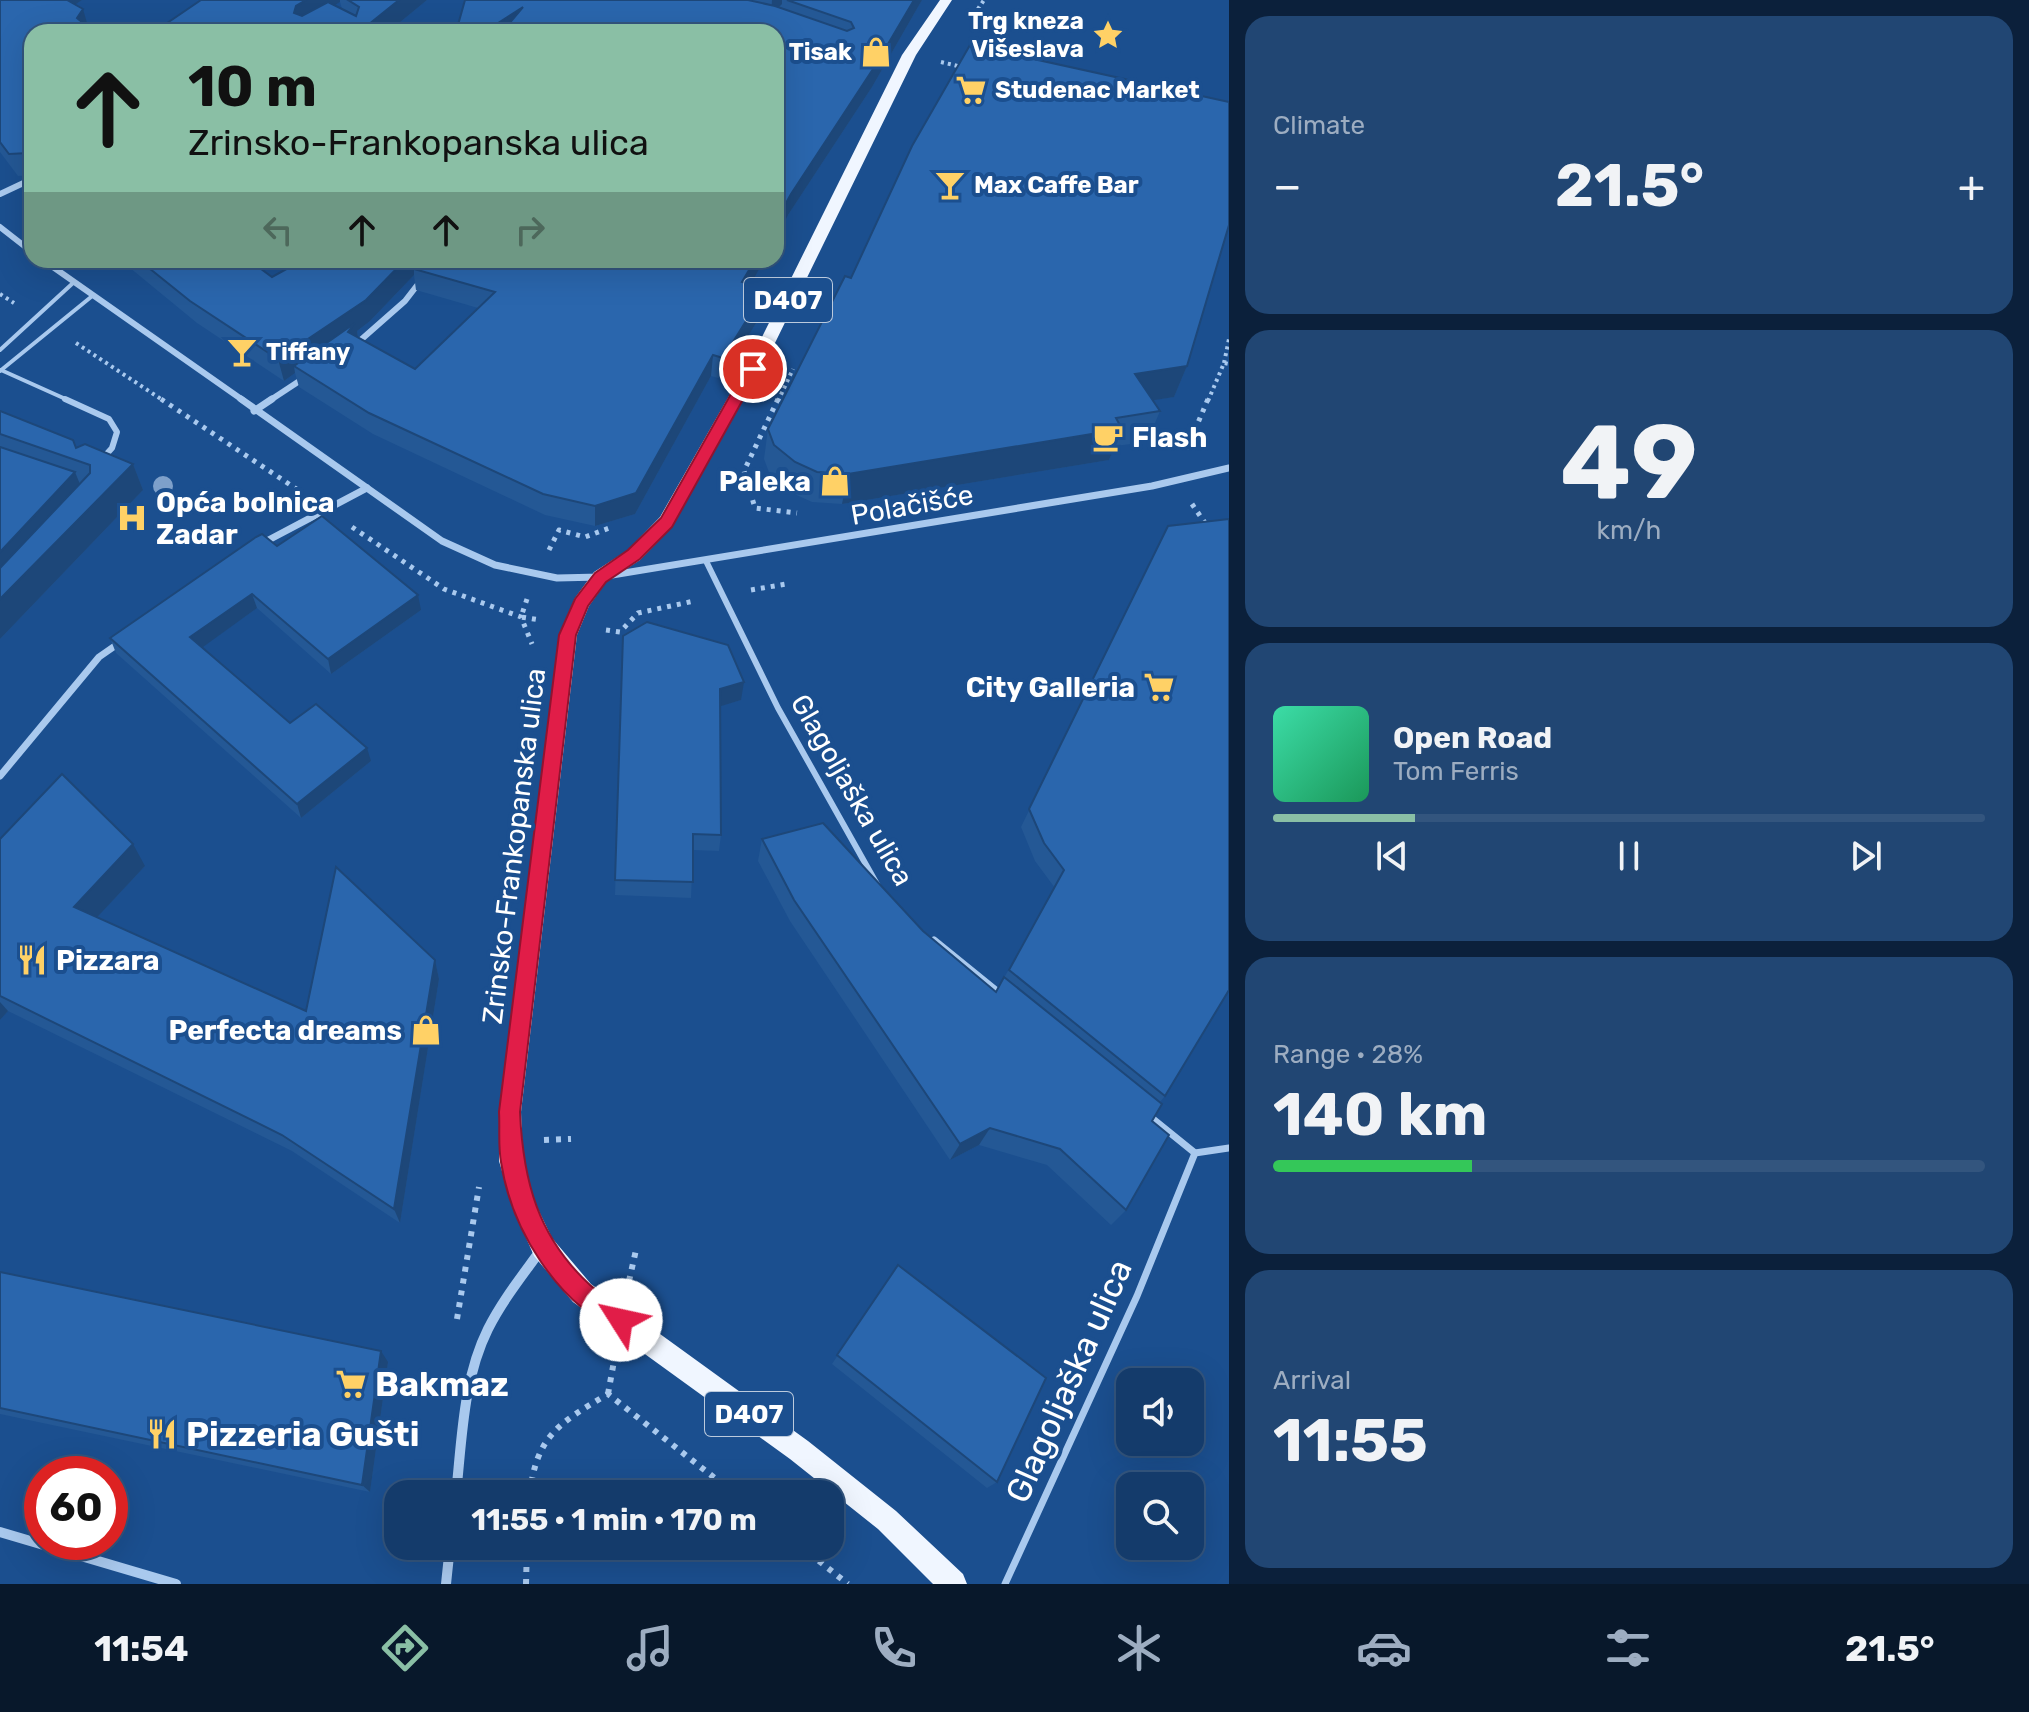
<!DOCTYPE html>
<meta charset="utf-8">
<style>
body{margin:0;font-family:Rubik,sans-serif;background:#214673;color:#f1f3f6;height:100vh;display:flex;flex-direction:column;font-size:30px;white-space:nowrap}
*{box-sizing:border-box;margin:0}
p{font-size:26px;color:#9dadc1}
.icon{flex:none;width:44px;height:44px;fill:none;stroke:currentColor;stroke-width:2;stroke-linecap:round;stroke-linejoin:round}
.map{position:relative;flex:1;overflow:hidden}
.side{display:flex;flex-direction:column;gap:16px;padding:16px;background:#0b203b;width:800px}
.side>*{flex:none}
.hud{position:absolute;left:24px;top:24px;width:760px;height:244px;border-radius:24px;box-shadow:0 8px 32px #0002,0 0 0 2px #33557e;background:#8abfa5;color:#111;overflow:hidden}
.fabs{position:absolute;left:1116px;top:1368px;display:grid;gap:16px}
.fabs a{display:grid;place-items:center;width:88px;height:88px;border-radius:16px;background:#143b6b;box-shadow:0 8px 32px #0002,0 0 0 2px #33557e;font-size:40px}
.speed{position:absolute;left:24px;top:1456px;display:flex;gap:16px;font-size:40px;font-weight:700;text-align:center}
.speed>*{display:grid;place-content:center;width:104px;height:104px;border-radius:50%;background:#143b6b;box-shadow:0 8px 32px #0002,0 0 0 2px #33557e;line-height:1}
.speed .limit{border:12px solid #d22;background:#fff;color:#111}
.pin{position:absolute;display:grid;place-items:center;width:68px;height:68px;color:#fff;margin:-34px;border:4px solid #fff;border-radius:50%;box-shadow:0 2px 8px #0007}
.me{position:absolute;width:88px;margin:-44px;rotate:305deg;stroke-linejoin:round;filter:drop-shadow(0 0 6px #0008)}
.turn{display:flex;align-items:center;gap:28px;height:168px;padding:0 32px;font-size:36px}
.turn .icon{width:104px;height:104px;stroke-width:2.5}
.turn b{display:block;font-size:56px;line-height:68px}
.lanes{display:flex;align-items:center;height:76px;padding:0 32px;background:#0003;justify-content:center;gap:40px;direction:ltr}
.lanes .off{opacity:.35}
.big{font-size:60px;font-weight:700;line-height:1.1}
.side .widget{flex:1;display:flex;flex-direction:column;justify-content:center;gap:12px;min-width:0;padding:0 28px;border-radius:24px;background:#214673}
.side .dial{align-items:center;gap:0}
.dial b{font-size:104px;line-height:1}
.song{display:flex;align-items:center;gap:24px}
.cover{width:96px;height:96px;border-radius:12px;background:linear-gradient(135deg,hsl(160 70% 55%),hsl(150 70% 35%))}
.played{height:8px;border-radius:4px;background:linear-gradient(90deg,#8abfa5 20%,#33557e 20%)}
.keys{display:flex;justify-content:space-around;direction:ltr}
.heat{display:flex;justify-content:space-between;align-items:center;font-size:44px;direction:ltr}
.charge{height:12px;border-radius:6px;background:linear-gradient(90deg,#34c759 28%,#33557e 0)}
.trip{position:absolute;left:384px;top:1480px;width:460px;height:80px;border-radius:24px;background:#143b6b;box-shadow:0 8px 32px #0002,0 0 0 2px #33557e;font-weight:700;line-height:80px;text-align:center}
.tabs{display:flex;height:128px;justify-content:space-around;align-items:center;background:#08182b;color:#9dadc1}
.tabs .icon{width:56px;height:56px}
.tabs .selected{color:#8abfa5}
.tabs b{font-size:36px;color:#f1f3f6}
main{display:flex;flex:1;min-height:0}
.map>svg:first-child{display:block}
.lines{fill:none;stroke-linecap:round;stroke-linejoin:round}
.path-far2{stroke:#a9c9ee;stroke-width:4;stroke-dasharray:3 4;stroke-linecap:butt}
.path-far1{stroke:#a9c9ee;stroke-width:5;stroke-dasharray:4 6;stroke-linecap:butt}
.path{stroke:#a9c9ee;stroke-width:6;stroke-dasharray:5 7;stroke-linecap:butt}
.lane-far2{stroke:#a9c9ee;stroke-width:4}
.lane-far1{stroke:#a9c9ee;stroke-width:6}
.lane{stroke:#a9c9ee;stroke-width:7}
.street-far2{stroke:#a9c9ee;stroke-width:6}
.street-far1{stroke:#a9c9ee;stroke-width:7}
.street{stroke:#a9c9ee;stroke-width:10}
.primary{fill:#f0f6ff;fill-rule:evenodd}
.tree{fill:#7ea0ca}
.wall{fill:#245895;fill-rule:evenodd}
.shaded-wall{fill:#1d4779}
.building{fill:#2a66ad;stroke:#1d4779;stroke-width:2}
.route{fill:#e11d48;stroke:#92132f;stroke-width:2}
.labels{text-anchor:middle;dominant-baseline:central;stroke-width:8;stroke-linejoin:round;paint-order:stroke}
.far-poi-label{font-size:24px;font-weight:bold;fill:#fff;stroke:#1b4f8f;text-anchor:start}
.shield{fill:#1b4f8f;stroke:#bbcadd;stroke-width:2}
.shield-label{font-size:26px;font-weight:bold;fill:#fff}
.poi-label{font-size:28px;font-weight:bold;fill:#fff;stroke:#1b4f8f;text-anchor:start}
.street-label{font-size:28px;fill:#fff;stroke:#1b4f8f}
.near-street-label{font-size:34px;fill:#fff;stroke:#1b4f8f}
.near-poi-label{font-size:34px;font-weight:bold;fill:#fff;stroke:#1b4f8f;text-anchor:start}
</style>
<main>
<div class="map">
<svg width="1229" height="1584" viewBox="0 0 1229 1584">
<rect width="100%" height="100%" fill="#1b4f8f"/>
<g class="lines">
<g class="path-far2">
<path d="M974,15L984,0"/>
<path d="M941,62L962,67"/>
<path d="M0,294L14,303"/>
<path d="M76,343L164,401"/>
<path d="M1224,363L1229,339"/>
<path d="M778,401L793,369"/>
<path d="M1208,401L1224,363L1229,364"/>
</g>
<g class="path-far1">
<path d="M161,399L301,492"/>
<path d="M778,399L744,471L755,508L797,513"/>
<path d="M1187,449L1208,399"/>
<path d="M1192,504L1205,523"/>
<path d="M352,527L444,589L521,617L532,644"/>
<path d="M549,550L559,530L585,537L612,527"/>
<path d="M751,590L786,584"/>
<path d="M527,599L521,617L540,620"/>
<path d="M606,630L620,632L638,613L694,601"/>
</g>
<g class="path">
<path d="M544,1140L571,1139"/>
<path d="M629,1281L636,1250"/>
<path d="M457,1319L479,1187"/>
<path d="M608,1394L614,1361"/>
<path d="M530,1494C536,1435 561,1422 608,1394L735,1494"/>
<path d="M800,1546L848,1584"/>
<path d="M526,1584L527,1546"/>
</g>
<g class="lane-far2">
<path d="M0,350L73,283"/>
<path d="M1,370L70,401"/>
<path d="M0,371L91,297"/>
</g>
<g class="lane-far1">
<path d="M65,399L109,419L117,432L112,448L103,458"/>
<path d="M706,561L778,708L878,886"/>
</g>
<g class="lane">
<path d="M934,940L1003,996"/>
<path d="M1148,1115L1195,1153"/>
<path d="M1005,1584L1137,1296L1195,1153L1229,1148"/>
</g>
<g class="street-far2">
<path d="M0,194L32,179"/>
<path d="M0,227L32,252"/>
<path d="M43,260L244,401"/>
<path d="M355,345L405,301L422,279"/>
<path d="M269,401L307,376"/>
</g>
<g class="street-far1">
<path d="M241,399L442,541L495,565L557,578L600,577L1152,486L1229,468"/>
<path d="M254,411L272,399"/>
<path d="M261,544L367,488"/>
<path d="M0,776L99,657L122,641"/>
</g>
<g class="street">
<path d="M456,1494C462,1439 463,1379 488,1329C502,1301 522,1276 540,1251"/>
<path d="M0,1532L176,1584"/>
<path d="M446,1584L450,1546"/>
</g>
<path class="primary" d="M940,0H952L916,55L774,345L672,527L640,560L606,582L589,606L577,635L521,1112L523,1161L535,1203L552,1238L591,1284L808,1441L896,1511L963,1574L967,1584H933L878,1529L790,1459L573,1302L534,1256L512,1205L499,1161V1112L559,635L575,598L594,572L628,550L660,517L758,345L902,55Z"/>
</g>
<circle class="tree" cx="163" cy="486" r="10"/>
<g class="wall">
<path d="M0,0H82L32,32V175L18,176L0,152Z"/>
<path d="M201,0H427L388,32H154ZM340,2L342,9L335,5Z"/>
<path d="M465,0H922L872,87L788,215L776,32Z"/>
<path d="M123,260H249L272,277L312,267L318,260L751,285L766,289L764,310L722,379L711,376L635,514L595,526L545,515L373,434L299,387L295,373L284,381L197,323L124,263ZM414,275L416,290L478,308L415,369L358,337L357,331L370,321Z"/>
<path d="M1187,366L1174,397L1152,400L1160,411L1147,442L1115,446L1109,460L842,504L812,502L790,492L770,475L764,459L768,429Z"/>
<path d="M0,411L76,447L133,464L143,490L0,639Z"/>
<path d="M1168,526L1165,1096L1160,1102L1152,1121L1126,1210L1111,1225L1047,1165L979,1145L950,1160L790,921L758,861L762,839L923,931L996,992L1055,888L1035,861L1021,827Z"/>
<path d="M277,546L421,610L331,674L257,608L202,647L290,723L371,761L301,818L116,653L110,638Z"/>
<path d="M623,636L741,700L720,706L721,835L719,851L693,850L691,898L615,895Z"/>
<path d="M0,839L145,866L97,917L306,1011L435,960L439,979L400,1223L292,1151L8,1011L0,1020Z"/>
<path d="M898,1265L997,1482L987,1488L832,1364Z"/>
<path d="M0,1272L388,1362L370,1492L0,1414Z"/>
</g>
<g class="shaded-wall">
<path d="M57,0H82L61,14Z"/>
<path d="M306,0H340V2L300,27L294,13L296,6Z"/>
<path d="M399,0H427L388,32H369L368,25Z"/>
<path d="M772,0H782V4L771,15Z"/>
<path d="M914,0H922L872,87L788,215L776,238V221L791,194Z"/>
<path d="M523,7L518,32H484Z"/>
<path d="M83,9L89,30L77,18Z"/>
<path d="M405,260H429L414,269V275L370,321L357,331L359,344L294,366L295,373L284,381L278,359Z"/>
<path d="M755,260H764L740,304L742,282Z"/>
<path d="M766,289L764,310L722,379L723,358Z"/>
<path d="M713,355L711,376L635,514L595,526V506Z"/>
<path d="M1187,366L1174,397L1123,405L1135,374Z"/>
<path d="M1122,429L1109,460L842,504L848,474Z"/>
<path d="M133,464L143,490L0,639V599Z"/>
<path d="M75,472L86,499L0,593V552Z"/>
<path d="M252,594L257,608L196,652L190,637Z"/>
<path d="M418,595L421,610L331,674L328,659Z"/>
<path d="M744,682L741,700L718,707L720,689Z"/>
<path d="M367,748L371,761L301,818L297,804Z"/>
<path d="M133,844L145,866L88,927L74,907Z"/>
<path d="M435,960L439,979L400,1223L394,1209Z"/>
<path d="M0,1002L8,1011L0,1020Z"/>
<path d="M990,1128L979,1145L950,1160L960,1144Z"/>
<path d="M381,1351L388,1362L370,1492L362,1485Z"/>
</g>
<g class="building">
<path d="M0,0H67L83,9L77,18L94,32H32V164L28,161V153L9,154L0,142Z"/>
<path d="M201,0H306L296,6L294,13L302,16L328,2L356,16L359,7L348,0H399L368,25L373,32H154Z"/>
<path d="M465,0H748L775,6L847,31L854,28L851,22L787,0H914L875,66L791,194L776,221V32H502L523,7L484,32H456Z"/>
<path d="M970,45L1229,102V225L1187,366L1135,374L1160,411L1116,418L1122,429L848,474L817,472L795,462L774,445L768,429L845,276L851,278L912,146Z"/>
<path d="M139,260H249L272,277L301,261L312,267L318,260H405L366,300L278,359L190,301Z"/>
<path d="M422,260H755L742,282L766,289L723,358L713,355L636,493L595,506L543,494L369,413L294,366L355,323L348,332L415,369L495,292L414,269Z"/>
<path d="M0,411L73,440L76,448L85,444L133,464L0,599V568L90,473V465L0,434Z"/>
<path d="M0,447L75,472L0,552Z"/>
<path d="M322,516L418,595L328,659L252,594L190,637L290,723L316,704L367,748L297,804L110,638L256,537L262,534L277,546Z"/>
<path d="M1229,519V990L1165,1096L1009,970L1064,870L1044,843L1029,809L1168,526Z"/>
<path d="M647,622L728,645L744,682L720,689L721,835L693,834V882L615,880L623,636Z"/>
<path d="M62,774L133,844L74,907L306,1011L336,867L435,960L394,1209L282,1135L0,996V839Z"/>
<path d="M823,823L923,931L996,992L1004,977L1162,1104L1152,1121L1169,1135L1126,1210L1060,1149L990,1128L960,1144L794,900L762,839Z"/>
<path d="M898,1265L1046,1378L997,1482L837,1355Z"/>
<path d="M0,1272L381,1351L362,1485L0,1408Z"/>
</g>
<path class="route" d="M753,364L760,369L672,527L640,559L606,582L588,606L576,635L520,1112C523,1181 538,1237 590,1285C603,1297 625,1303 632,1320L629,1328L621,1331C557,1305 511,1228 501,1162C498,1146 500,1128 499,1112L559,635L575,599L595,573L628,550L661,518L745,369Z"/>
<defs>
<g id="sight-bare" transform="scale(2.4)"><path d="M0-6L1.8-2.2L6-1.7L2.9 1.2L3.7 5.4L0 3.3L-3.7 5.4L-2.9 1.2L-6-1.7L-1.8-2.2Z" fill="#ffd166" stroke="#1b4f8f" stroke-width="2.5" paint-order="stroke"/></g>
<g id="shop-bare" transform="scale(2.4)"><path d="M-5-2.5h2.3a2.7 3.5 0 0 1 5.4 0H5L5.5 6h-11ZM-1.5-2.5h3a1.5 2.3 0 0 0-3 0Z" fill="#ffd166" stroke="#1b4f8f" stroke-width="2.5" paint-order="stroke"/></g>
<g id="supermarket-bare" transform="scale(2.4)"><path d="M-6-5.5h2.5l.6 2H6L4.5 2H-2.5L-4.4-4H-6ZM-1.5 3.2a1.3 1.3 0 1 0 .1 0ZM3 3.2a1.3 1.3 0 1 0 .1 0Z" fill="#ffd166" stroke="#1b4f8f" stroke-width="2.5" paint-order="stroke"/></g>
<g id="bar-bare" transform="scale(2.4)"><path d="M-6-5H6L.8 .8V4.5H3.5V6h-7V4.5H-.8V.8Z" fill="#ffd166" stroke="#1b4f8f" stroke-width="2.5" paint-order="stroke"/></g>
<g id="cafe-bare" transform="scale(2.4)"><path d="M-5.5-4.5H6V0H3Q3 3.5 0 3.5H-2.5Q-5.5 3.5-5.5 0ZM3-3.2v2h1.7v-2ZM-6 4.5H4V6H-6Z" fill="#ffd166" stroke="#1b4f8f" stroke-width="2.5" paint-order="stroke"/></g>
<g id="hospital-bare" transform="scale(2.4)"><path d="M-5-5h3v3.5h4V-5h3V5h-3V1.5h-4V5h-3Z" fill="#ffd166" stroke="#1b4f8f" stroke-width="2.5" paint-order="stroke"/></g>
<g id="restaurant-bare" transform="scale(2.4)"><path d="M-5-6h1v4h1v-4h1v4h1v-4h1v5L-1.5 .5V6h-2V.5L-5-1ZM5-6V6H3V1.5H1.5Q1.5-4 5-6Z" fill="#ffd166" stroke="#1b4f8f" stroke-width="2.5" paint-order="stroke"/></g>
</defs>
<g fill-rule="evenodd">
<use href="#sight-bare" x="1108" y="35"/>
<use href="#shop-bare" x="876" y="52"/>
<use href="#supermarket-bare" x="971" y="90"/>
<use href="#bar-bare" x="950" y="185"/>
<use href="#bar-bare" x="242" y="352"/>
<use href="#cafe-bare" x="1108" y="437"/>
<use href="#shop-bare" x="835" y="481"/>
<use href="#hospital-bare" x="132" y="518"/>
<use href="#supermarket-bare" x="1159" y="687"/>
<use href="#restaurant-bare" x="32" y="960"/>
<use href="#shop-bare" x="426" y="1030"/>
<use href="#supermarket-bare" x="351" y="1384"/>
<use href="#restaurant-bare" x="162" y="1434"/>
</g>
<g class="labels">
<g class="far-poi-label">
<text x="1084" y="21" text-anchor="end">Trg kneza<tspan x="1084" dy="28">Višeslava</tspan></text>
<text x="852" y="52" text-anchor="end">Tisak</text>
<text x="995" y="90">Studenac Market</text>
<text x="974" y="185">Max Caffe Bar</text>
<text x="266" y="352">Tiffany</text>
</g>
<g class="shield">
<rect x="744" y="278" width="88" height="44" rx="6"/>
<rect x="705" y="1392" width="88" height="44" rx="6"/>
</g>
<g class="shield-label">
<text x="788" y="300">D407</text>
<text x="749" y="1414">D407</text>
</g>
<g class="poi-label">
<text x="1132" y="437">Flash</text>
<text x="811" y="481" text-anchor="end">Paleka</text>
<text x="156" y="502">Opća bolnica<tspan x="156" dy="32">Zadar</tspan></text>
<text x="1135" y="687" text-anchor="end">City Galleria</text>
<text x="56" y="960">Pizzara</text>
<text x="402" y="1030" text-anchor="end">Perfecta dreams</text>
</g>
<g class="street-label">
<text transform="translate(912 505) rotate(-10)">Polačišće</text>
<text transform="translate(852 790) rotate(60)">Glagoljaška ulica</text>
<text transform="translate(514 846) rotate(-83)">Zrinsko-Frankopanska ulica</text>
</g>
<g class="near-street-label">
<text transform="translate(1069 1381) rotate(-66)">Glagoljaška ulica</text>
</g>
<g class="near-poi-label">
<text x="375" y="1384">Bakmaz</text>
<text x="186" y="1434">Pizzeria Gušti</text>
</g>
</g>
</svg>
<div class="fabs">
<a><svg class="icon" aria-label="sound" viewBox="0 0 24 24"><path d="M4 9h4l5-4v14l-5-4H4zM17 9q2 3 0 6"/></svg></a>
<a><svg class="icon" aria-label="search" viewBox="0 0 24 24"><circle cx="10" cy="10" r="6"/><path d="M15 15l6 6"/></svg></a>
</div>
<div class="speed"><div class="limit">60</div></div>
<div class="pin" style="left:753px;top:369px;background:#d93025"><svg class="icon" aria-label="arrive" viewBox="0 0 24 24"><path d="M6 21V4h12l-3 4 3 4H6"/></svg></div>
<svg class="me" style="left:621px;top:1320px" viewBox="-20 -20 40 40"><circle r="19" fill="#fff"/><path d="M0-13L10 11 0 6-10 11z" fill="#e11d48"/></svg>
<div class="trip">11:55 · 1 min · 170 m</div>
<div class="hud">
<div class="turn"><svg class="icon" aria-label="ahead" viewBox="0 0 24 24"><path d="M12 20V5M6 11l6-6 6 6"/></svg><div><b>10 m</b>Zrinsko-Frankopanska ulica</div></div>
<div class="lanes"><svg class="icon off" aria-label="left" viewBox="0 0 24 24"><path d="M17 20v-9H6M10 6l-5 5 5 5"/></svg><svg class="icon" aria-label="ahead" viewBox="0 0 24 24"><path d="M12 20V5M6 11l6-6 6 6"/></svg><svg class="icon" aria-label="ahead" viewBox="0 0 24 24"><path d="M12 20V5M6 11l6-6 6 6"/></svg><svg class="icon off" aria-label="right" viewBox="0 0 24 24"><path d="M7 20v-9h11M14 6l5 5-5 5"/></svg></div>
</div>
</div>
<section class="side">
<div class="widget"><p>Climate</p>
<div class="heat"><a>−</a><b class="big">21.5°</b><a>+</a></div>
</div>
<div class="widget dial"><b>49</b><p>km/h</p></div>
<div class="widget">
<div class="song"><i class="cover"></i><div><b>Open Road</b><p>Tom Ferris</p></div></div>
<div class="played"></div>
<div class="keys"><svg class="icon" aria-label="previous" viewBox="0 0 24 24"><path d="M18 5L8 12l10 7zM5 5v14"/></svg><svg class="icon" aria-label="pause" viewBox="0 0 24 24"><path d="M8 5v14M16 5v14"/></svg><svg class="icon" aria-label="next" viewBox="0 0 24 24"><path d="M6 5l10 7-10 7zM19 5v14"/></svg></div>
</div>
<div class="widget"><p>Range · 28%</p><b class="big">140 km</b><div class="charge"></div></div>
<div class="widget"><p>Arrival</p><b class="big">11:55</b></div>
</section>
</main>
<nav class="tabs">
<b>11:54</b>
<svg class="icon selected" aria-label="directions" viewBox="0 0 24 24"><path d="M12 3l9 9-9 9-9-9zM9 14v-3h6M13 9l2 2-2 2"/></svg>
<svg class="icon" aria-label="music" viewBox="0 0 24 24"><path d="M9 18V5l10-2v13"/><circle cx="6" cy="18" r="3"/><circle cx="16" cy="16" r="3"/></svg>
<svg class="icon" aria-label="phone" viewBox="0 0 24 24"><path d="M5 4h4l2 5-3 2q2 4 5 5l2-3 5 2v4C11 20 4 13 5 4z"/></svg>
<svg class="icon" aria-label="climate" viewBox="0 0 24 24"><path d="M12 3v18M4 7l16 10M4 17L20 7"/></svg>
<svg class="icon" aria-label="car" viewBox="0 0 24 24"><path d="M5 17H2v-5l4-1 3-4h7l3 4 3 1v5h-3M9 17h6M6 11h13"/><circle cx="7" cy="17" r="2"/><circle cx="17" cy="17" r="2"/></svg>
<svg class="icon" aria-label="filters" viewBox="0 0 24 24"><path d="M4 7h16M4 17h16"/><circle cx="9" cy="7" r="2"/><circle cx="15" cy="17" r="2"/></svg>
<b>21.5°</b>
</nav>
